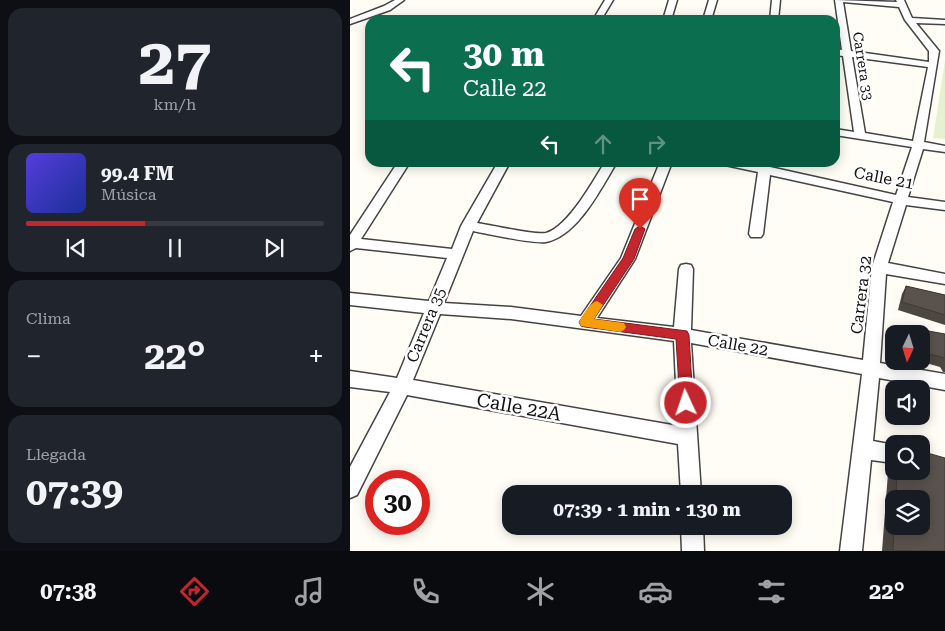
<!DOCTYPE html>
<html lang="es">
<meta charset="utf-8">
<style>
body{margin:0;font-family:"Roboto Serif",serif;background:#20242c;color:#f1f3f6;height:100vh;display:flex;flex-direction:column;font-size:19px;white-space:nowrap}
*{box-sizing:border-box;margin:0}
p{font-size:16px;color:#9ea1a6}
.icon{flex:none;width:28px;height:28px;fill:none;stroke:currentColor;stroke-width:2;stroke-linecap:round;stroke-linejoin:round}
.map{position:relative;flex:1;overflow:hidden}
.side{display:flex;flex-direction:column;gap:8px;padding:8px;background:#0d0f14;width:350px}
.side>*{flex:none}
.hud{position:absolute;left:15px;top:15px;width:475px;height:152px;border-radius:15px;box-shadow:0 2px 12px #0003;background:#0b6e4f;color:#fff;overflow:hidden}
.needle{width:32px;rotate:184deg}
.tools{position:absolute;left:535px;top:325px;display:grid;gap:10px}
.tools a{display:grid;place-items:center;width:45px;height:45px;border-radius:10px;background:#171b24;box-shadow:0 2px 12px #0003;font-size:25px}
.speed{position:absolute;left:15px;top:470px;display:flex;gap:10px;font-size:25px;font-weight:700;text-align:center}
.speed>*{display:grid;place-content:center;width:65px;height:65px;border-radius:50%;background:#171b24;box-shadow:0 2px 12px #0003;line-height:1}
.speed .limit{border:8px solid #d22;background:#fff;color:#111}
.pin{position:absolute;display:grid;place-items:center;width:42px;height:42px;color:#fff;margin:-51px -21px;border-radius:50% 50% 50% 0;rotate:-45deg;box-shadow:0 0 5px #0007}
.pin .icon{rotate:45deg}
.me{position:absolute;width:55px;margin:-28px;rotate:357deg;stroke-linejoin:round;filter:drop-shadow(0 0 4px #0008)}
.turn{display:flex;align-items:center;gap:18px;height:105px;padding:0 15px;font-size:22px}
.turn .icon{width:65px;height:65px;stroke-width:2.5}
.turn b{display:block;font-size:35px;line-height:42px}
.lanes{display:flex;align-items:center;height:48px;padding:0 15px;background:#0003;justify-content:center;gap:25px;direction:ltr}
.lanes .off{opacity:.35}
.big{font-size:38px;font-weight:700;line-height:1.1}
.side .widget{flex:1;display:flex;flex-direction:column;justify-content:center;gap:8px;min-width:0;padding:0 18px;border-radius:15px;background:#20242c}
.side .dial{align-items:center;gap:0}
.dial b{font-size:65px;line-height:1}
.song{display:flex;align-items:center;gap:15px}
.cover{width:60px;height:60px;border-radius:8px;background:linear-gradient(135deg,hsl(250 70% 55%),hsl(230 70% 35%))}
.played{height:5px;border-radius:2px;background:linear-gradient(90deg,#c4262e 40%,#363941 40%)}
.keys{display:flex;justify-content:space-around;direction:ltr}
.heat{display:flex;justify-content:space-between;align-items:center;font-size:28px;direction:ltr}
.trip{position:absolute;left:152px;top:485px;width:290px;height:50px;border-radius:15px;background:#171b24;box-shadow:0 2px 12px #0003;font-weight:700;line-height:50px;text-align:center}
.menu{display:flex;height:80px;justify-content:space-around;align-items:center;background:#090b0e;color:#9ea1a6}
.menu .icon{width:35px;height:35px}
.menu .active{color:#c4262e}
.menu b{font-size:22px;color:#f1f3f6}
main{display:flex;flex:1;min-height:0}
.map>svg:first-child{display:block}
.pitch{fill:#e6f2cf}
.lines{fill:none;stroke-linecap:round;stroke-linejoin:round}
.minor-casing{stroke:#444;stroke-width:3}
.minor{fill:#fff;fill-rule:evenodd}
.wall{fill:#4d4742;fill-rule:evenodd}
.building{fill:#5a524d;stroke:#3f3936}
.route{fill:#c4262e;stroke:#7f191e}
.slow{fill:#f59e0b}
.labels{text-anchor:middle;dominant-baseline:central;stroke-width:5;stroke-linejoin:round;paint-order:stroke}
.far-street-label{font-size:14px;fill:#111;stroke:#fff}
.street-label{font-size:16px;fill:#111;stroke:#fff}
.near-street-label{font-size:19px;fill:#111;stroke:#fff}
</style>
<main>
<section class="side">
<div class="widget dial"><b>27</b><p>km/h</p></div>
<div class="widget">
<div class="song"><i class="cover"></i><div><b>99.4 FM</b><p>Música</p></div></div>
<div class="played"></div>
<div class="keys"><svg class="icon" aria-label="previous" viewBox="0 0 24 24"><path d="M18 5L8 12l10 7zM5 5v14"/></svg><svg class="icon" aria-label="pause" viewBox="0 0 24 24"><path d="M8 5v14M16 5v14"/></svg><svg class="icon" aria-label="next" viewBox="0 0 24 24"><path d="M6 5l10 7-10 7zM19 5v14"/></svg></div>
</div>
<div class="widget"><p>Clima</p>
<div class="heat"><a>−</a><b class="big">22°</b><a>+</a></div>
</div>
<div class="widget"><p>Llegada</p><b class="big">07:39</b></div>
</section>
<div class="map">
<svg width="595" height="551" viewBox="0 0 595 551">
<rect width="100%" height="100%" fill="#fffdf5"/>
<path class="pitch" d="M595,60V139L583,138Z"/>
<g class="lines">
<g class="minor-casing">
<g id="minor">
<path d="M45,0H54L40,10L0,24V19L34,6Z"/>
<path d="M255,0H263L251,20H243Z"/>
<path d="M319,0H327L321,20H313Z"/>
<path d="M359,0H367L361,20H353Z"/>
<path d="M422,0H430L428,20H420Z"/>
<path d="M485,0L547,2L546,0H554L562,18L595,20V24L566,23L589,51L574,142L595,146V152L573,149L558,197L595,202V210L556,205L538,263L595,274V284L536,274L530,363L595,374V390L529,378L523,441L544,445V463L521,460L512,551H490L512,374L341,343L351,494H331L328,444L57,395L7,495L0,498V467L40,392L0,387V371L47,378L74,313L0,305V293L79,301L97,258L6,248L0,251V235L48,162H60L11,239L102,249L111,226L148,162H160L127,223C140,225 185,235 196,233C218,227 243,181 255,162H267C251,188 228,236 196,242C184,244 138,234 123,231L94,303L161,307L231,316L271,258L310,162H322L285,259L247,318L324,327L329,269L331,265L336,264L341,265L343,269L341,330L513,360L522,267L543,202L420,175L413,234L411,237H401L399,234L408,172L375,165L373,162H398L409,165V162H421L420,167L546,195L562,147L485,135V129L504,132L493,56L485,55V49L492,50ZM493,2L549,7L555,20L579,51V62L501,51ZM502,57L578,67L563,141L515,133ZM90,314L161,319L324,341L328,426L63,380Z"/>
<path d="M331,526H353L354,551H332Z"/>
</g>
</g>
<use href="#minor" class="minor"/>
</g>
<g class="wall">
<path d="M556,286L595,295V325L548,310L552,294Z"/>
<path d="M551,326L595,334V372H593L590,367L569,361H571V334H547Z"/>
<path d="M544,465V471H571L595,551H532L538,473ZM544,499H571L544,526Z"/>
</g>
<g class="building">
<path d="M556,286L595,295V315L552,302Z"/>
<path d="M551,326L595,334V358L571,352V334H552Z"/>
<path d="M574,452L595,458V551H543L544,526H571V499H546L547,471H571V453Z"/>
</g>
<path class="route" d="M290,226L295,229L284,259L244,319L337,331L339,335L343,403L341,408L336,409L332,408L330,403L326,339L235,327L231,326L229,322L273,258L285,229Z"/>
<path class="slow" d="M247,301L253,305L244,319L274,323L276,327L274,330L270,332L231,326L229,322C233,315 239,303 247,301Z"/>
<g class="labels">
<g class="far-street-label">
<text transform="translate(513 66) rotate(81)">Carrera 33</text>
</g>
<g class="street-label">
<text transform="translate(534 178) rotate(11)">Calle 21</text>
<text transform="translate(511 295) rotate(-83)">Carrera 32</text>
<text transform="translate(76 325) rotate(-68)">Carrera 35</text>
<text transform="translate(388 345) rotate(10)">Calle 22</text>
</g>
<g class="near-street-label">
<text transform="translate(169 407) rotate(10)">Calle 22A</text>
</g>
</g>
</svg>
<div class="tools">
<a><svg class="needle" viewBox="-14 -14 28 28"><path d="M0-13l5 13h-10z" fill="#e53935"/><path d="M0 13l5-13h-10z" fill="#9ea1a6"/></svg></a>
<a><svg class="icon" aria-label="sound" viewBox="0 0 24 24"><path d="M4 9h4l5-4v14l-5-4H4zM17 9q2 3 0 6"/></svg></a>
<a><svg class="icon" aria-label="search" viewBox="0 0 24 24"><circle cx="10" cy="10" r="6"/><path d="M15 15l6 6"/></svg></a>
<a><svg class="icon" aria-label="layers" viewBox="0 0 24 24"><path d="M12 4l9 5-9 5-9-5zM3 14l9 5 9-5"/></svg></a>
</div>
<div class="speed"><div class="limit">30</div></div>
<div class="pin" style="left:290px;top:229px;background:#d93025"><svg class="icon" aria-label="arrive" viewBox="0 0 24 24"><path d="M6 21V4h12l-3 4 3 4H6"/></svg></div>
<svg class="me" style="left:336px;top:403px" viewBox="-20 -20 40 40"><circle r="17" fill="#c4262e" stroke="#fff" stroke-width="3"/><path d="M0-11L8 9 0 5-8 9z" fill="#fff"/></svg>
<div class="trip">07:39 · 1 min · 130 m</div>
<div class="hud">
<div class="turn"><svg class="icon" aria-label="left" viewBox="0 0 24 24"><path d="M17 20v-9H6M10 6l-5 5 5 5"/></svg><div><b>30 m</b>Calle 22</div></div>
<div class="lanes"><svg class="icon" aria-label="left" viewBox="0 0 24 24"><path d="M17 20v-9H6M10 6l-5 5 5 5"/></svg><svg class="icon off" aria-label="ahead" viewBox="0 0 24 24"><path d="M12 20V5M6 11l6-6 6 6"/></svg><svg class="icon off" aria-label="right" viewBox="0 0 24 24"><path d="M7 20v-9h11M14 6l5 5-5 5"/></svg></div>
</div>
</div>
</main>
<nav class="menu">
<b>07:38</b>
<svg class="icon active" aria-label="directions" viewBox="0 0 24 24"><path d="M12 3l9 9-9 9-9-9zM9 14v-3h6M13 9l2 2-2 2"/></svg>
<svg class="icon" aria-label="music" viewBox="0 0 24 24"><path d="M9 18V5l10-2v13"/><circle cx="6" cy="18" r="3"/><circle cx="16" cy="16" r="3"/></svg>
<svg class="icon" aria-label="phone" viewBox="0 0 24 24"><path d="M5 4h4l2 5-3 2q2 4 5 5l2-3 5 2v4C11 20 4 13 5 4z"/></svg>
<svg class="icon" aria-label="climate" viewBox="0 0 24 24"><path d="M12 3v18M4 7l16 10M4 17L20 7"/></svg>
<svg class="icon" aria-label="car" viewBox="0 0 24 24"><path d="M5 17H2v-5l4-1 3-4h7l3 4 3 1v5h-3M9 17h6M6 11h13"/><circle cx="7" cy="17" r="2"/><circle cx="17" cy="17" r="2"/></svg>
<svg class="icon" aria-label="filters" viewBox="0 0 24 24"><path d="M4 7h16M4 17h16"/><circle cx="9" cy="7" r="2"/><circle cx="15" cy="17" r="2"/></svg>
<b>22°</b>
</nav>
